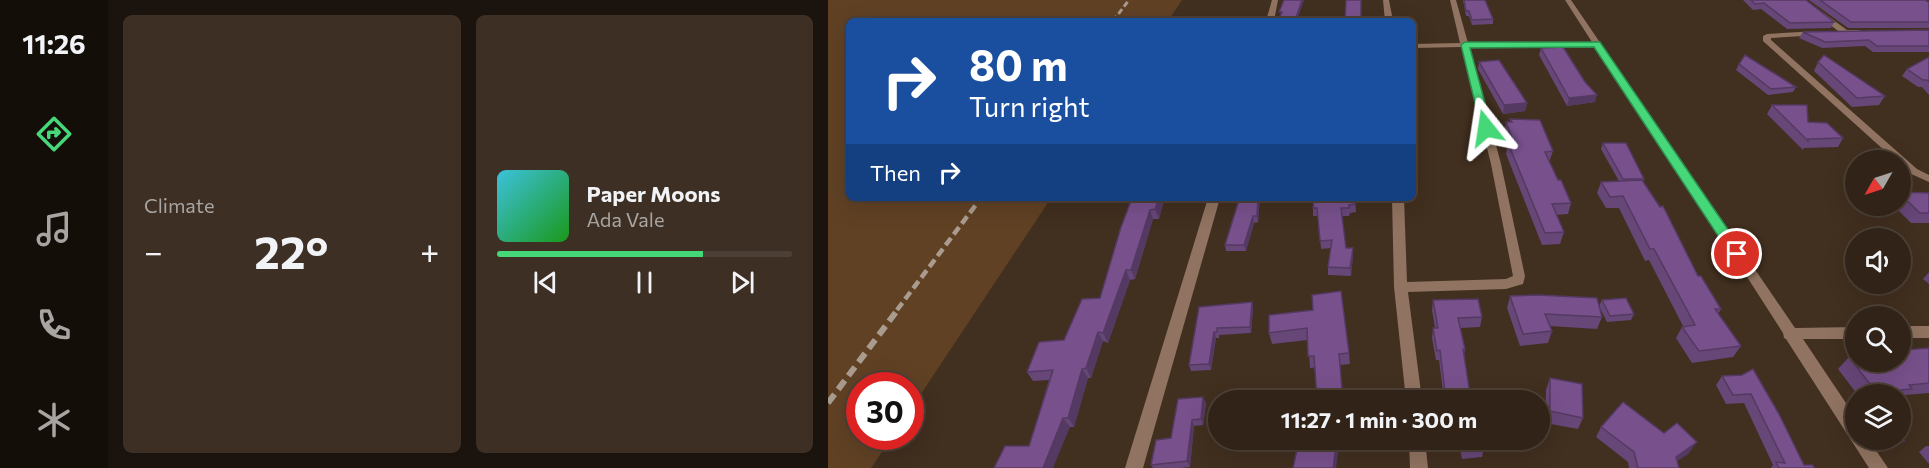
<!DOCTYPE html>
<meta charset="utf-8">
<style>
body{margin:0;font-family:Commissioner,sans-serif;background:#3d2f24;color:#f1f3f6;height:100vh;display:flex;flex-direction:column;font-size:22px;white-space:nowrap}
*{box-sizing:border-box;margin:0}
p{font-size:20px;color:#a8a4a1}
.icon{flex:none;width:33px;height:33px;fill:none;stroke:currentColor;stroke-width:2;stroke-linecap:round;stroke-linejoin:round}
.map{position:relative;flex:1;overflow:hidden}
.side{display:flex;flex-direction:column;gap:15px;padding:15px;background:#1b130d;width:720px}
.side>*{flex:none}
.guide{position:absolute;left:18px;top:18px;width:570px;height:183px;border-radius:9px;box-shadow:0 6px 24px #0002,0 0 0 2px #4c4036;background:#1a4fa0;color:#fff;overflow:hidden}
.needle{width:39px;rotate:231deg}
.buttons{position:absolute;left:1017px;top:150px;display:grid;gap:12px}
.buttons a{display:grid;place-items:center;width:66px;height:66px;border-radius:50%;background:#312317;box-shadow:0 6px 24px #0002,0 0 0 2px #4c4036;font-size:30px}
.speed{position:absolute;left:18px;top:372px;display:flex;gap:12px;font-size:30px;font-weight:700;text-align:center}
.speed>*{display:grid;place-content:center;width:78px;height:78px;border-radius:50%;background:#312317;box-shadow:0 6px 24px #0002,0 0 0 2px #4c4036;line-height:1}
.speed .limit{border:9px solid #d22;background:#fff;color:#111}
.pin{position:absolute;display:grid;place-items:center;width:51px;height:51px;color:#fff;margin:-26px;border:3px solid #fff;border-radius:50%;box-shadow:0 2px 6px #0007}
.me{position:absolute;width:66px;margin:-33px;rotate:345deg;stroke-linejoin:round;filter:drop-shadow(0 0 4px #0008)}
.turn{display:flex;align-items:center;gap:21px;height:126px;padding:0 24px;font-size:27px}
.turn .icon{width:78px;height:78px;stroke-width:2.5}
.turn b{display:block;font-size:42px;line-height:51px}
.then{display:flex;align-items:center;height:57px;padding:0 24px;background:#0003;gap:12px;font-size:22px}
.big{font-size:45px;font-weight:700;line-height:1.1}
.side .tile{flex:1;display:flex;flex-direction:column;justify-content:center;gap:9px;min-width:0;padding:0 21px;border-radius:9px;background:#3d2f24}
.song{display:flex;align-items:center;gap:18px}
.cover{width:72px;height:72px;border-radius:9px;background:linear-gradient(135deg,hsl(190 70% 55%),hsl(120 70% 35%))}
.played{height:6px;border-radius:3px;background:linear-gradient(90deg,#46d779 70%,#4c4036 70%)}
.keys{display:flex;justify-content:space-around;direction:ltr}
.heat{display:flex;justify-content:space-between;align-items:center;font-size:33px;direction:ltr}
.side .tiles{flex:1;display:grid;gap:15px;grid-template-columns:repeat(2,1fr)}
.trip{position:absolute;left:380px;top:390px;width:342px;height:60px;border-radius:30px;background:#312317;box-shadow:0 6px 24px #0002,0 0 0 2px #4c4036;font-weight:700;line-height:60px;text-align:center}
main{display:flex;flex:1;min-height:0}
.dock{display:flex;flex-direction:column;width:108px;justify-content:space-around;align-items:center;background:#140e09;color:#a8a4a1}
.dock .icon{width:42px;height:42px}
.dock .active{color:#46d779}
.dock b{font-size:27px;color:#f1f3f6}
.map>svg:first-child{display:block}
.green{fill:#604124}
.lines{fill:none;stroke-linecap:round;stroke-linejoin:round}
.street{fill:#907360;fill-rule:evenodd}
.rail-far2{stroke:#aa9b8f;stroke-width:3;stroke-dasharray:6 3;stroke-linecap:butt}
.rail-far1{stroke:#aa9b8f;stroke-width:4.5;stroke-dasharray:9 4.5;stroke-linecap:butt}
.rail{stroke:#aa9b8f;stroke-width:6;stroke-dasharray:11 6;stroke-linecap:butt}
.wall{fill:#674678}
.shaded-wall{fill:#543962}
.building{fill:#78518c;stroke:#543962;stroke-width:1.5}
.route{fill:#46d779;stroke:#2e8c4f;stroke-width:1.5}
</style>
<main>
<nav class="dock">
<b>11:26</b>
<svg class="icon active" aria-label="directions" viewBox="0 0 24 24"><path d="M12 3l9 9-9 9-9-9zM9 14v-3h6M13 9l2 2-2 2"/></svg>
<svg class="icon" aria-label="music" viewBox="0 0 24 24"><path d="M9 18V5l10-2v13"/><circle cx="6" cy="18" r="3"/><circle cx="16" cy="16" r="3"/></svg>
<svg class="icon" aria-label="phone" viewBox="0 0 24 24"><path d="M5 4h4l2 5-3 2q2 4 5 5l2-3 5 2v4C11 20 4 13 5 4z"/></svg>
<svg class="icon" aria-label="climate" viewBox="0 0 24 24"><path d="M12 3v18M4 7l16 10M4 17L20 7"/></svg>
</nav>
<section class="side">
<div class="tiles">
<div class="tile"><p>Climate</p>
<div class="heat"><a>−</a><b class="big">22°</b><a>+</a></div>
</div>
<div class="tile">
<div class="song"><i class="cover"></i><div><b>Paper Moons</b><p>Ada Vale</p></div></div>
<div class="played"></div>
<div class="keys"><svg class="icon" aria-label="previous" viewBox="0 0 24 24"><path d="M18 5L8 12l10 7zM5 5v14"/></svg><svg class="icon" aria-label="pause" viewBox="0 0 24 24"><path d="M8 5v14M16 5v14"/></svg><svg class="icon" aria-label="next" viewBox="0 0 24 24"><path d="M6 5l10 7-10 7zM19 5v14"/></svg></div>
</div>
</div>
</section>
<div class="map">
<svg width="1101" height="468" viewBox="0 0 1101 468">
<rect width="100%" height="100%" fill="#412f1f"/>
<path class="green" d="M0,0H354L340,21H21V198H223L83,409L82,386H32V436L64,437L43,468H0Z"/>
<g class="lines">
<g class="street">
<path d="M444,0H450L446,21H438Z"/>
<path d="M555,0H561L565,21H557Z"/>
<path d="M622,0H628L640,43L764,42L737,0H743L967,328L1028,327V339H975L1028,418V440H1041L1060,468H1041L958,339L956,338L955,333L840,154L768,46L642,47L673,164L697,276L695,284L678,289L580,292L594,400H578L566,287L564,198H576L579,282L678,279L685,276L663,164L634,47L585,48V44L632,43Z"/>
<path d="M970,0H978L1019,30H1031L1035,32L1031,34H1014Z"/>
<path d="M989,31L993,33L992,35L943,38V40L1089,169L1101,175V182L1081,173L1072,165V160H1067L935,41V36L939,34Z"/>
<path d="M380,198H392L315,468H297Z"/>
<rect x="1072" y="326" width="29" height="12"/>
<path d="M581,440H597L600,468H582Z"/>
</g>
<path class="rail-far2" d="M285,21L301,0"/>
<path class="rail-far1" d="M69,310L153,198"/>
<path class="rail" d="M0,403L71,308"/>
</g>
<g class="wall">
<path d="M635,0H657L665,19V24L644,25L641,16H638Z"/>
<path d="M915,0H978L1006,22L1003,28L959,29L933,9L925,10Z"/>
<path d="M981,0H1097L1101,2V28H1020Z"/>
<path d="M1101,30V52H1045L1037,46L994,48L971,38L975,32Z"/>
<path d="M713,48L767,102L739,106L711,55Z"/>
<path d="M1101,57V95L1094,87H1090L1074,76L1079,69Z"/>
<path d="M651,62L699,103L697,111L675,114L650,69Z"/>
<path d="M990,62L1057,96L1051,105L1024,107L986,71Z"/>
<path d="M911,64L968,87L965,92L940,95L908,70Z"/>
<path d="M944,105L980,122L1015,138L1010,147L976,148L975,150L939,114Z"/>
<path d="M682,119L725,151L721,162L730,180L743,203L740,214L728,215L736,232L732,244L714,245L678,154L680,143L677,133L678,122H682Z"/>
<path d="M775,143L816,179L815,182L870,276L893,309L890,314L913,346L905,357L864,363L848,338L854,327L855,326L821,260L817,261L791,208H778L769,193L773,182L791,181L773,149Z"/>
<path d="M1072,192L1101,193V223H1083L1066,206H1072Z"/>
<path d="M304,198H357L356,201L336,200L331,219H325L307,279L302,280L280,343L275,341L263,378H260L246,427H242L201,446L221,380L205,381L199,372L236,340L272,298Z"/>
<path d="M411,198H432L430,222L426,223L418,251H398L397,245L410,203Z"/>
<path d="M527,198L528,212L522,213L521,216H514L518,248L525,256L523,276L500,275V267L503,248L493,249L490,216H485V208Z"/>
<path d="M1101,272V284L1095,279Z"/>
<path d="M682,296L774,317L769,329L722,326L724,331L720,343L692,346L679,308Z"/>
<path d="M605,300L654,317L652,327L632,328L637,349L636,356L643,400H616L611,360H608L604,338L605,328H607L604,310Z"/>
<path d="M774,300L806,314L803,320L779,322L771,306Z"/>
<path d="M424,302L425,308L423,333L391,335V338H388L383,370L363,371L361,365L371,307Z"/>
<path d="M485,310L521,353L522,364L482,368L480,340L444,344L441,333Z"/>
<path d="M1101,348V393L1077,395L1072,400V394H1029L1010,369L1021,357L1072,362V353L1075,350Z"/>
<path d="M914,375L976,465L986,468H943L945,465L916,403L898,404L888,385L894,376Z"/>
<path d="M722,378L755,418L750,429L717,423L718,390Z"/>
<path d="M378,403L375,425L366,426L362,467L353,468H325L323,465L343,438Z"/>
<path d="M773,427L861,453L849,461L851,468H801L800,462L768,437Z"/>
<path d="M618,440H663L654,441L656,448L654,457L634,459L631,443L619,444Z"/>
<path d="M1043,440H1072L1076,441L1069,446L1047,445Z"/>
<path d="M1098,446H1101V464L1091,452Z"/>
</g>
<g class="shaded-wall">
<path d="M474,0H476L469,21H467Z"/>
<path d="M769,95L767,102L739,106L741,98Z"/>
<path d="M699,103L697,111L675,114L676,105Z"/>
<path d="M331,198H335L336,200L331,219L327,209Z"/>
<path d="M430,198H432L430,222L429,216Z"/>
<path d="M322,210L325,219L307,279L303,270Z"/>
<path d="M425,216L426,223L418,251L416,245Z"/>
<path d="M525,248V256L523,276L522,268Z"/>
<path d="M298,270L302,280L280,343L275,333Z"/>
<path d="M424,302L425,308L423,333L422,327Z"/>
<path d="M270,332L275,341L263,378L258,368Z"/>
<path d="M386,332L388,338L383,370L381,364Z"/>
<path d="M254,369L260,378L246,427L240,418Z"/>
<path d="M375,397L378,403L375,425L373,419Z"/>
<path d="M235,418L242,427L225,468H215Z"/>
<path d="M364,420L366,426L362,467L359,461Z"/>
<path d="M509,440H512L508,468H505Z"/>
<path d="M869,442L861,453L841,467L848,457Z"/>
</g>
<g class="building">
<path d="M456,0H474L467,21H450L454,12H451Z"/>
<path d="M518,0H533V21H517Z"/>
<path d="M636,0H657L665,19L644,20L641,11H638Z"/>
<path d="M923,0H978L1006,22L962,23L936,3L927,4Z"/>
<path d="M992,0H1097L1101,2V22H1023Z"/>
<path d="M389,18H406L405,21H388Z"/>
<path d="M1101,30V46H1049L1041,40L997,42L975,32Z"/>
<path d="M735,47L757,82L769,95L741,98L713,48Z"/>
<path d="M917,55L968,87L943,89L911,64Z"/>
<path d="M996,55L1057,96L1029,98L990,62Z"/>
<path d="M1101,57V82L1099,80H1095L1079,69Z"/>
<path d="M671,60L699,103L676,105L651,62Z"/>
<path d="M944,105H979L980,122L999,123L1015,138L980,139V141Z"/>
<path d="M682,119L712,120L725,151L717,152L730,180H733L743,203L724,204L736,232L717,233L680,143H686L678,122H684Z"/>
<path d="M775,143H798L816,179H795Z"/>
<path d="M814,180L832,207L835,206L870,276H873L893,309H887L913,346L871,351L854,327L867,325L826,249H822L795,196L782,197L773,182Z"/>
<path d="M1072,192L1101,193V213H1092L1072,194Z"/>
<path d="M304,198H331L327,209L322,210L303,270H298L275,333L270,332L258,368L254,369L240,418H235L215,468H166L177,446H201L225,370L199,372L211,342L236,340L254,299L272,298L293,227Z"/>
<path d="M411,198H430L429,216H425L416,245H397L410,203Z"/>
<path d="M486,198H527V204L521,205V208H513L518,248H525L522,268L500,267L504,240L492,241L489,208H485Z"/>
<path d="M513,291L521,353L511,354L515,400H489L486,356H480L479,328L441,333V315L485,310L484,295Z"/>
<path d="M710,295L769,298L774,317L717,314L724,331L695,334L682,296Z"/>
<path d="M798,298L806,314L782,316L774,300Z"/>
<path d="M650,299L654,317L630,318L637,349H635L643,400H618L612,350L609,351L605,328H610L605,300Z"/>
<path d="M424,302L422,327L389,328V332H386L381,364L361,365L371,307Z"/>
<path d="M1101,348V383L1081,385L1084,389L1048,392L1021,357H1028V362H1072V354L1078,353L1075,350Z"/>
<path d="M925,369L951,414L976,465H985L986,468H951L948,462L957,463L923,394L905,395L894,376L914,375Z"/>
<path d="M722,378L754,384L755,418L722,411Z"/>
<path d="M375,397L373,419L364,420L359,461L323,465L328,440L343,438L350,399Z"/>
<path d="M795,402L836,433L849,423L869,442L848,457L851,468H810L806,452L773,427Z"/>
<path d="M1072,435L1076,441L1059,440H1072Z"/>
<path d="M471,440H509L505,468H465Z"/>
<path d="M634,440H654L656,448L636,450Z"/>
</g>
<path class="route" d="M637,42H772L914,250L917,254L914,257H904L766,47L642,48L664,128L658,131L653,128L633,45Z"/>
</svg>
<div class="buttons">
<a><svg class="needle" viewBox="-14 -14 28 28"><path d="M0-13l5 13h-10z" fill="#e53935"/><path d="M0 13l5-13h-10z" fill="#a8a4a1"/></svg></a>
<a><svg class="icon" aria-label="sound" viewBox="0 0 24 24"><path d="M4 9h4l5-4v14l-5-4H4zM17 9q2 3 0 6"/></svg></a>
<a><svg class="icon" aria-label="search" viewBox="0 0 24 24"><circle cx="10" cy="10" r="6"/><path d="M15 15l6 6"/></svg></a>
<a><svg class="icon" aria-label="layers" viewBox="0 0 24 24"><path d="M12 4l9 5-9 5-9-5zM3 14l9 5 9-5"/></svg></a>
</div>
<div class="speed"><div class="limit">30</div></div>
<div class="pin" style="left:909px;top:254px;background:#d93025"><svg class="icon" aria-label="arrive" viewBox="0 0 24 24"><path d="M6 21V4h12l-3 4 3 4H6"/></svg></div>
<svg class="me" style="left:658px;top:128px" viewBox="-20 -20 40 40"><path d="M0-17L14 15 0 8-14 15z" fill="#46d779" stroke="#fff" stroke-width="4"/></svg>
<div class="trip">11:27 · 1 min · 300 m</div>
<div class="guide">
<div class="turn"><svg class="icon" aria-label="right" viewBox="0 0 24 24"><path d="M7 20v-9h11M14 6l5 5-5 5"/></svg><div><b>80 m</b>Turn right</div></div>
<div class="then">Then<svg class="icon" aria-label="right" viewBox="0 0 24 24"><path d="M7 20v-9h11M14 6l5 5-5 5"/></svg></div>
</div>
</div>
</main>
